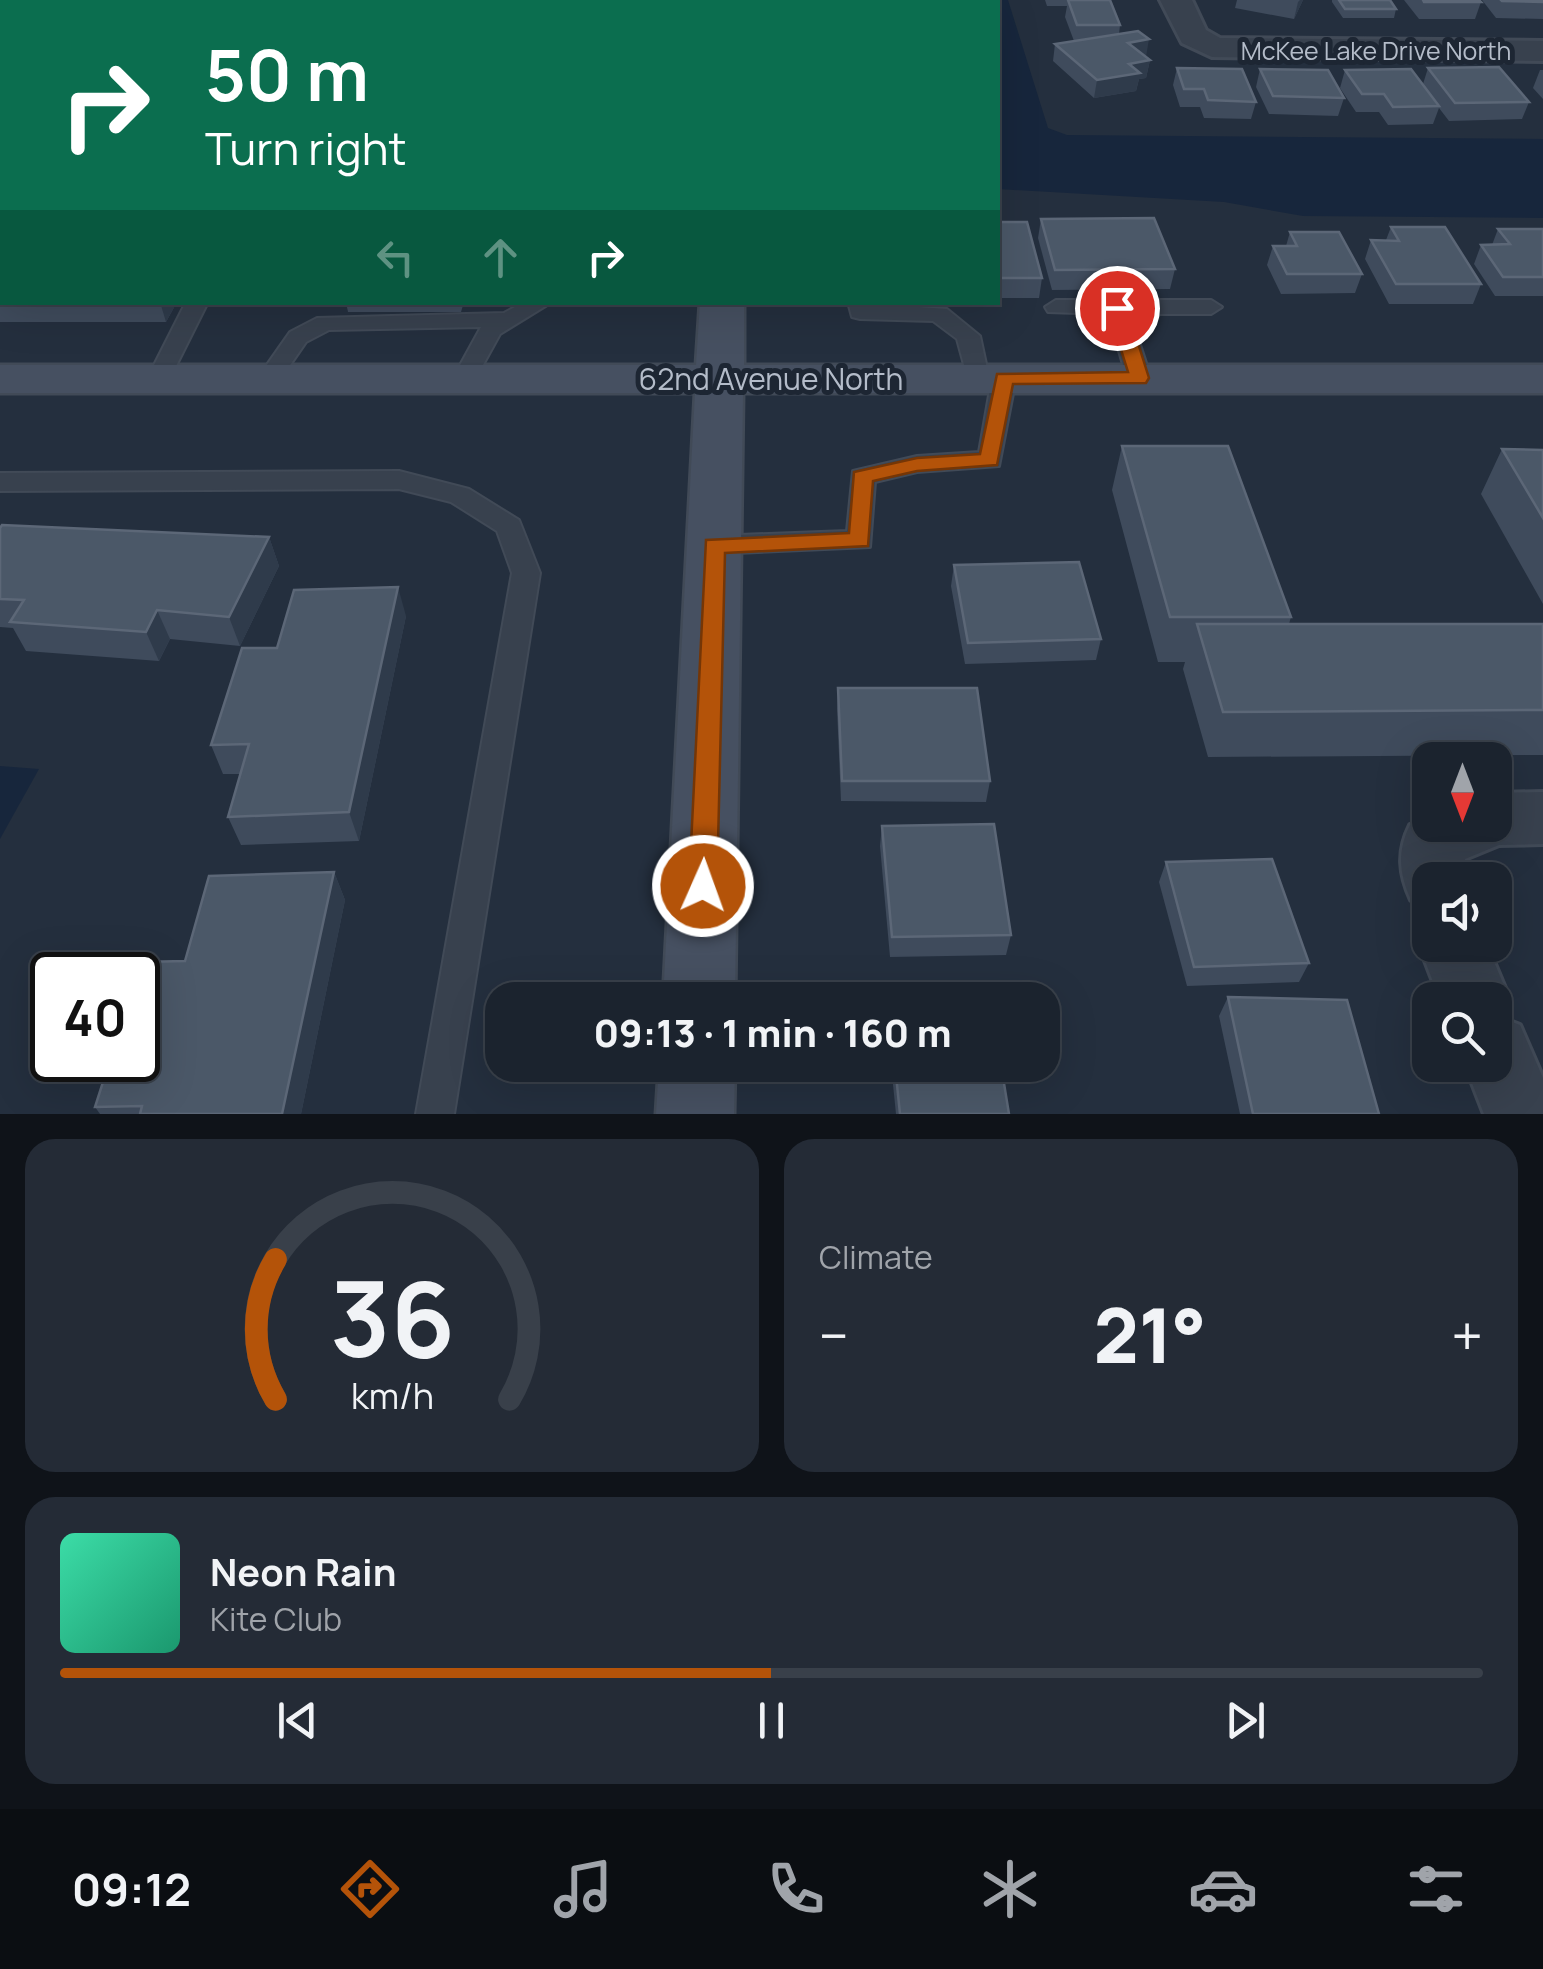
<!DOCTYPE html>
<meta charset="utf-8">
<style>
body{margin:0;font-family:Manrope,sans-serif;background:#242b36;color:#f1f3f6;height:100vh;display:flex;flex-direction:column;font-size:38px;white-space:nowrap}
*{box-sizing:border-box;margin:0}
p{font-size:32px;color:#a0a4aa}
.icon{flex:none;width:55px;height:55px;fill:none;stroke:currentColor;stroke-width:2;stroke-linecap:round;stroke-linejoin:round}
.map{position:relative;height:1114px;overflow:hidden}
.drawer{display:flex;flex-direction:column;gap:25px;padding:25px;background:#0f1319;flex:1}
.drawer>*{flex:none}
.hud{position:absolute;left:0px;top:0px;width:1000px;height:305px;box-shadow:0 10px 40px #0002,0 0 0 2px #39404a;background:#0b6e4f;color:#fff;overflow:hidden}
.needle{width:65px;rotate:180deg}
.controls{position:absolute;left:1412px;top:742px;display:grid;gap:20px}
.controls a{display:grid;place-items:center;width:100px;height:100px;border-radius:20px;background:#1b232e;box-shadow:0 10px 40px #0002,0 0 0 2px #39404a;font-size:50px}
.speed{position:absolute;left:30px;top:952px;display:flex;gap:20px;font-size:50px;font-weight:700;text-align:center}
.speed>*{display:grid;place-content:center;width:130px;height:130px;border-radius:50%;background:#1b232e;box-shadow:0 10px 40px #0002,0 0 0 2px #39404a;line-height:1}
.speed .limit{border:5px solid #111;border-radius:15px;background:#fff;color:#111}
.pin{position:absolute;display:grid;place-items:center;width:85px;height:85px;color:#fff;margin:-42px;border:5px solid #fff;border-radius:50%;box-shadow:0 2px 10px #0007}
.me{position:absolute;width:110px;margin:-55px;rotate:2deg;stroke-linejoin:round;filter:drop-shadow(0 0 8px #0008)}
.turn{display:flex;align-items:center;gap:35px;height:210px;padding:0 40px;font-size:45px}
.turn .icon{width:130px;height:130px;stroke-width:2.5}
.turn b{display:block;font-size:70px;line-height:85px}
.lanes{display:flex;align-items:center;height:95px;padding:0 40px;background:#0003;justify-content:center;gap:50px;direction:ltr}
.lanes .off{opacity:.35}
.big{font-size:75px;font-weight:800;line-height:1.1}
.drawer .card{flex:1;display:flex;flex-direction:column;justify-content:center;gap:15px;min-width:0;padding:0 35px;border-radius:30px;background:#242b36}
.drawer .dial{align-items:center;gap:0}
.dial svg{height:260px;overflow:visible;fill:none;stroke:#39404a;stroke-width:7;stroke-linecap:round;text-anchor:middle}
.dial text{fill:#f1f3f6;stroke:none}
.song{display:flex;align-items:center;gap:30px}
.cover{width:120px;height:120px;border-radius:15px;background:linear-gradient(135deg,hsl(160 70% 55%),hsl(160 70% 35%))}
.played{height:10px;border-radius:5px;background:linear-gradient(90deg,#b45309 50%,#39404a 50%)}
.keys{display:flex;justify-content:space-around;direction:ltr}
.heat{display:flex;justify-content:space-between;align-items:center;font-size:55px;direction:ltr}
.drawer .tiles{flex:1;display:grid;gap:25px;grid-template-columns:1fr 1fr}
.card:last-child{grid-column:span 2}
.trip{position:absolute;left:485px;top:982px;width:575px;height:100px;border-radius:30px;background:#1b232e;box-shadow:0 10px 40px #0002,0 0 0 2px #39404a;font-weight:800;line-height:100px;text-align:center}
.tabs{display:flex;height:160px;justify-content:space-around;align-items:center;background:#0b0e12;color:#a0a4aa}
.tabs .icon{width:70px;height:70px}
.tabs .selected{color:#b45309}
.tabs b{font-size:45px;color:#f1f3f6}
.map>svg:first-child{display:block}
.water{fill:#17263c}
.lines{fill:none;stroke-linecap:round;stroke-linejoin:round}
.lane-casing{stroke:#414a57;stroke-width:4}
.street-casing{stroke:#414a57;stroke-width:6}
.secondary-casing{stroke:#414a57;stroke-width:5}
.lane{fill:#38414e;fill-rule:evenodd}
.street{fill:#38414e;fill-rule:evenodd}
.secondary{fill:#465061;fill-rule:evenodd}
.wall{fill:#3f4b5c}
.shaded-wall{fill:#2f3b4b}
.building{fill:#4b5868;stroke:#5c6777;stroke-width:2.5}
.route{fill:#b45309;stroke:#753606;stroke-width:2.5}
.labels{text-anchor:middle;dominant-baseline:central;stroke-width:10;stroke-linejoin:round;paint-order:stroke}
.far-street-label{font-size:25px;fill:#b4bcc9;stroke:#1d2633}
.street-label{font-size:30px;fill:#b4bcc9;stroke:#1d2633}
</style>
<div class="map">
<svg width="1543" height="1114" viewBox="0 0 1543 1114">
<rect width="100%" height="100%" fill="#242f3e"/>
<g class="water">
<path d="M0,0H516L565,2H2V23Z"/>
<path d="M920,0H1008L1048,128L1067,135L1543,139V218L1303,216L1224,202L998,189V2Z"/>
<path d="M0,766L39,769L0,839Z"/>
</g>
<g class="lines">
<g class="lane-casing">
<g id="lane">
<path d="M1056,300H1211L1222,307L1211,314H1130L1151,378L1139,385L1127,378L1108,314L1048,312L1045,307Z"/>
<path d="M186,302H208L167,384H151L147,379Z"/>
<path d="M524,302H552L500,334L473,383H457L453,378L481,327L329,330L306,342L277,384L269,386L257,379L290,332L317,318L504,313Z"/>
<path d="M848,302L947,309L980,336L989,378L985,383H969L957,339L933,321L860,319L852,317Z"/>
<path d="M1004,371L1016,378L999,466L917,472L875,482L870,547L714,554L700,545L714,536L847,531L853,471L917,456L979,452L992,378Z"/>
<path d="M399,471L469,489L519,520L540,573L454,1114H416L512,573L497,531L451,502L399,489L0,491V473Z"/>
</g>
</g>
<g class="street-casing">
<g id="street">
<path d="M1160,0H1192L1206,30L1220,38L1543,41V61L1212,57L1182,43Z"/>
<path d="M1543,792V844L1499,845L1465,859L1466,880H1430V906L1411,900C1399,874 1397,851 1410,825L1430,817V825H1495V793Z"/>
<path d="M1430,923V945H1487L1510,1000L1502,1018L1520,1025L1543,1078V1114H1484L1465,1065H1495V1000H1440L1419,945Z"/>
</g>
</g>
<g class="secondary-casing">
<g id="secondary">
<rect x="719" y="0" width="32" height="2"/>
<path d="M700,302H744V365H1543V393H743L735,1000H663L695,393H0V365H696Z"/>
<path d="M659,1065H735L734,1114H656Z"/>
</g>
</g>
<use href="#lane" class="lane"/>
<use href="#street" class="street"/>
<use href="#secondary" class="secondary"/>
</g>
<g class="wall">
<path d="M1045,0H1110L1120,25L1119,34L1150,60L1146,78L1139,79L1136,91L1094,98L1053,61L1055,44L1074,41L1065,17L1067,6H1047Z"/>
<path d="M1237,0H1303L1294,19L1235,8Z"/>
<path d="M1332,0H1390L1396,9L1394,18H1343L1332,2Z"/>
<path d="M1404,0H1479L1481,2L1475,19H1419Z"/>
<path d="M1482,0H1543V19L1496,18Z"/>
<path d="M1177,68L1256,102L1251,119L1204,118L1200,107H1180L1173,85Z"/>
<path d="M1428,68L1529,102L1522,119L1449,121L1439,108L1433,124L1388,125L1379,112H1356L1340,88L1345,70L1423,84Z"/>
<path d="M1260,69L1344,98L1338,116L1269,114L1256,87Z"/>
<path d="M1540,70H1543V99L1533,88Z"/>
<path d="M0,79H2V302H177L166,322H0Z"/>
<path d="M1041,219L1175,269L1170,289L1052,290L1038,238Z"/>
<path d="M998,222L1042,278L1039,298H998Z"/>
<path d="M1391,227L1481,284L1473,304H1389L1365,259L1371,240H1386Z"/>
<path d="M1498,229H1543V296H1495L1474,264L1481,245H1492Z"/>
<path d="M1290,232L1362,274L1355,293L1281,294L1267,265L1273,246H1286Z"/>
<path d="M346,302H464L461,312H348Z"/>
<path d="M1122,446L1291,617L1289,624H1543V755L1208,757L1183,669L1185,662H1158L1112,490Z"/>
<path d="M1502,449L1543,450V604L1481,494Z"/>
<path d="M0,528L269,537L279,566L240,646L170,639L159,661L26,651L13,628L0,627Z"/>
<path d="M954,565L1101,639L1096,660L965,664L951,586Z"/>
<path d="M406,616L359,841L241,845L228,817L241,774H223L211,745L277,648Z"/>
<path d="M838,688L990,781L986,802L841,801L837,709Z"/>
<path d="M882,826L1011,935L1006,955L890,957L880,846Z"/>
<path d="M1166,862L1309,963L1299,982L1187,986L1159,882Z"/>
<path d="M334,872L345,900L301,1114H100L95,1107L185,961Z"/>
<path d="M1228,997L1379,1114H1240L1219,1016Z"/>
<path d="M891,1065H1001L1009,1114H896Z"/>
</g>
<g class="shaded-wall">
<path d="M1300,0H1303L1294,19L1298,2Z"/>
<path d="M1149,39L1146,57L1128,43Z"/>
<path d="M1150,60L1146,78L1139,79L1136,91L1094,98L1097,80L1129,64Z"/>
<path d="M160,302H177L166,322Z"/>
<path d="M269,537L279,566L240,646L229,617Z"/>
<path d="M398,587L406,616L359,841L349,812Z"/>
<path d="M157,610L170,639L159,661L146,632Z"/>
<path d="M334,872L345,900L301,1114H282Z"/>
</g>
<g class="building">
<path d="M1068,0H1110L1120,25H1077Z"/>
<path d="M1339,0H1390L1396,9H1345Z"/>
<path d="M1423,0H1479L1481,2H1424Z"/>
<path d="M1501,0H1543V2L1502,1Z"/>
<rect x="810" y="1" width="46" height="1"/>
<path d="M1138,31L1149,39L1128,43L1150,60L1129,64L1140,73L1097,80L1055,44Z"/>
<path d="M1499,67L1529,102L1455,103L1428,68Z"/>
<path d="M1177,68L1242,69L1256,102L1208,100L1204,89H1184Z"/>
<path d="M1260,69L1328,70L1344,98L1273,96Z"/>
<path d="M1411,69L1439,106L1393,107L1384,94H1362L1345,70Z"/>
<rect x="0" y="79" width="2" height="23"/>
<rect x="0" y="111" width="2" height="25"/>
<rect x="0" y="146" width="2" height="24"/>
<rect x="0" y="184" width="2" height="29"/>
<path d="M1154,218L1175,269L1055,270L1041,219Z"/>
<rect x="0" y="222" width="2" height="29"/>
<path d="M998,222H1027L1042,278H998Z"/>
<path d="M1391,227H1445L1481,284H1396L1371,240L1399,241Z"/>
<path d="M1498,229H1543V277H1503L1481,245L1510,244Z"/>
<path d="M1290,232H1339L1362,274H1287L1273,246H1297Z"/>
<rect x="0" y="268" width="2" height="34"/>
<path d="M1122,446H1228L1291,617H1170Z"/>
<path d="M1502,449L1543,450V518Z"/>
<path d="M2,525L269,537L229,617L157,610L146,632L10,622L24,600L0,599V528Z"/>
<path d="M1079,562L1101,639L968,643L954,565Z"/>
<path d="M398,587L349,812L228,817L249,744L211,745L242,648H277L294,590Z"/>
<path d="M1197,624H1543V710L1223,712Z"/>
<path d="M838,688H977L990,781H842Z"/>
<path d="M994,824L1011,935L892,937L882,826Z"/>
<path d="M1272,859L1309,963L1194,967L1166,862Z"/>
<path d="M334,872L282,1114H140L142,1106L95,1107L110,1060H138L137,975L141,962L185,961L209,876Z"/>
<path d="M989,990L991,1000H888V993Z"/>
<path d="M1228,997L1347,1000L1379,1114H1253Z"/>
<path d="M895,1065H1001L1009,1114H900Z"/>
</g>
<path class="route" d="M1117,302L1127,308L1149,378L1146,383L1013,384L997,465L917,471L873,481L868,546L725,553L717,886L713,895L703,898L693,895L689,886L706,540L849,533L854,472L917,458L980,454L997,374L1128,372L1108,308Z"/>
<g class="labels">
<g class="far-street-label">
<text x="1376" y="50">McKee Lake Drive North</text>
</g>
<g class="street-label">
<text x="771" y="378">62nd Avenue North</text>
</g>
</g>
</svg>
<div class="controls">
<a><svg class="needle" viewBox="-14 -14 28 28"><path d="M0-13l5 13h-10z" fill="#e53935"/><path d="M0 13l5-13h-10z" fill="#a0a4aa"/></svg></a>
<a><svg class="icon" aria-label="sound" viewBox="0 0 24 24"><path d="M4 9h4l5-4v14l-5-4H4zM17 9q2 3 0 6"/></svg></a>
<a><svg class="icon" aria-label="search" viewBox="0 0 24 24"><circle cx="10" cy="10" r="6"/><path d="M15 15l6 6"/></svg></a>
</div>
<div class="speed"><div class="limit">40</div></div>
<div class="pin" style="left:1117px;top:308px;background:#d93025"><svg class="icon" aria-label="arrive" viewBox="0 0 24 24"><path d="M6 21V4h12l-3 4 3 4H6"/></svg></div>
<svg class="me" style="left:703px;top:886px" viewBox="-20 -20 40 40"><circle r="17" fill="#b45309" stroke="#fff" stroke-width="3"/><path d="M0-11L8 9 0 5-8 9z" fill="#fff"/></svg>
<div class="trip">09:13 · 1 min · 160 m</div>
<div class="hud">
<div class="turn"><svg class="icon" aria-label="right" viewBox="0 0 24 24"><path d="M7 20v-9h11M14 6l5 5-5 5"/></svg><div><b>50 m</b>Turn right</div></div>
<div class="lanes"><svg class="icon off" aria-label="left" viewBox="0 0 24 24"><path d="M17 20v-9H6M10 6l-5 5 5 5"/></svg><svg class="icon off" aria-label="ahead" viewBox="0 0 24 24"><path d="M12 20V5M6 11l6-6 6 6"/></svg><svg class="icon" aria-label="right" viewBox="0 0 24 24"><path d="M7 20v-9h11M14 6l5 5-5 5"/></svg></div>
</div>
</div>
<section class="drawer">
<div class="tiles">
<div class="card dial"><svg viewBox="0 0 100 80">
<path d="M14 69A42 42 0 1 1 86 69"/>
<path d="M14 69A42 42 0 0 1 14 26" stroke="#b45309"/>
<text x="50" y="56" font-size="32" font-weight="700">36</text>
<text x="50" y="72" font-size="11">km/h</text>
</svg></div>
<div class="card"><p>Climate</p>
<div class="heat"><a>−</a><b class="big">21°</b><a>+</a></div>
</div>
<div class="card">
<div class="song"><i class="cover"></i><div><b>Neon Rain</b><p>Kite Club</p></div></div>
<div class="played"></div>
<div class="keys"><svg class="icon" aria-label="previous" viewBox="0 0 24 24"><path d="M18 5L8 12l10 7zM5 5v14"/></svg><svg class="icon" aria-label="pause" viewBox="0 0 24 24"><path d="M8 5v14M16 5v14"/></svg><svg class="icon" aria-label="next" viewBox="0 0 24 24"><path d="M6 5l10 7-10 7zM19 5v14"/></svg></div>
</div>
</div>
</section>
<nav class="tabs">
<b>09:12</b>
<svg class="icon selected" aria-label="directions" viewBox="0 0 24 24"><path d="M12 3l9 9-9 9-9-9zM9 14v-3h6M13 9l2 2-2 2"/></svg>
<svg class="icon" aria-label="music" viewBox="0 0 24 24"><path d="M9 18V5l10-2v13"/><circle cx="6" cy="18" r="3"/><circle cx="16" cy="16" r="3"/></svg>
<svg class="icon" aria-label="phone" viewBox="0 0 24 24"><path d="M5 4h4l2 5-3 2q2 4 5 5l2-3 5 2v4C11 20 4 13 5 4z"/></svg>
<svg class="icon" aria-label="climate" viewBox="0 0 24 24"><path d="M12 3v18M4 7l16 10M4 17L20 7"/></svg>
<svg class="icon" aria-label="car" viewBox="0 0 24 24"><path d="M5 17H2v-5l4-1 3-4h7l3 4 3 1v5h-3M9 17h6M6 11h13"/><circle cx="7" cy="17" r="2"/><circle cx="17" cy="17" r="2"/></svg>
<svg class="icon" aria-label="filters" viewBox="0 0 24 24"><path d="M4 7h16M4 17h16"/><circle cx="9" cy="7" r="2"/><circle cx="15" cy="17" r="2"/></svg>
</nav>
